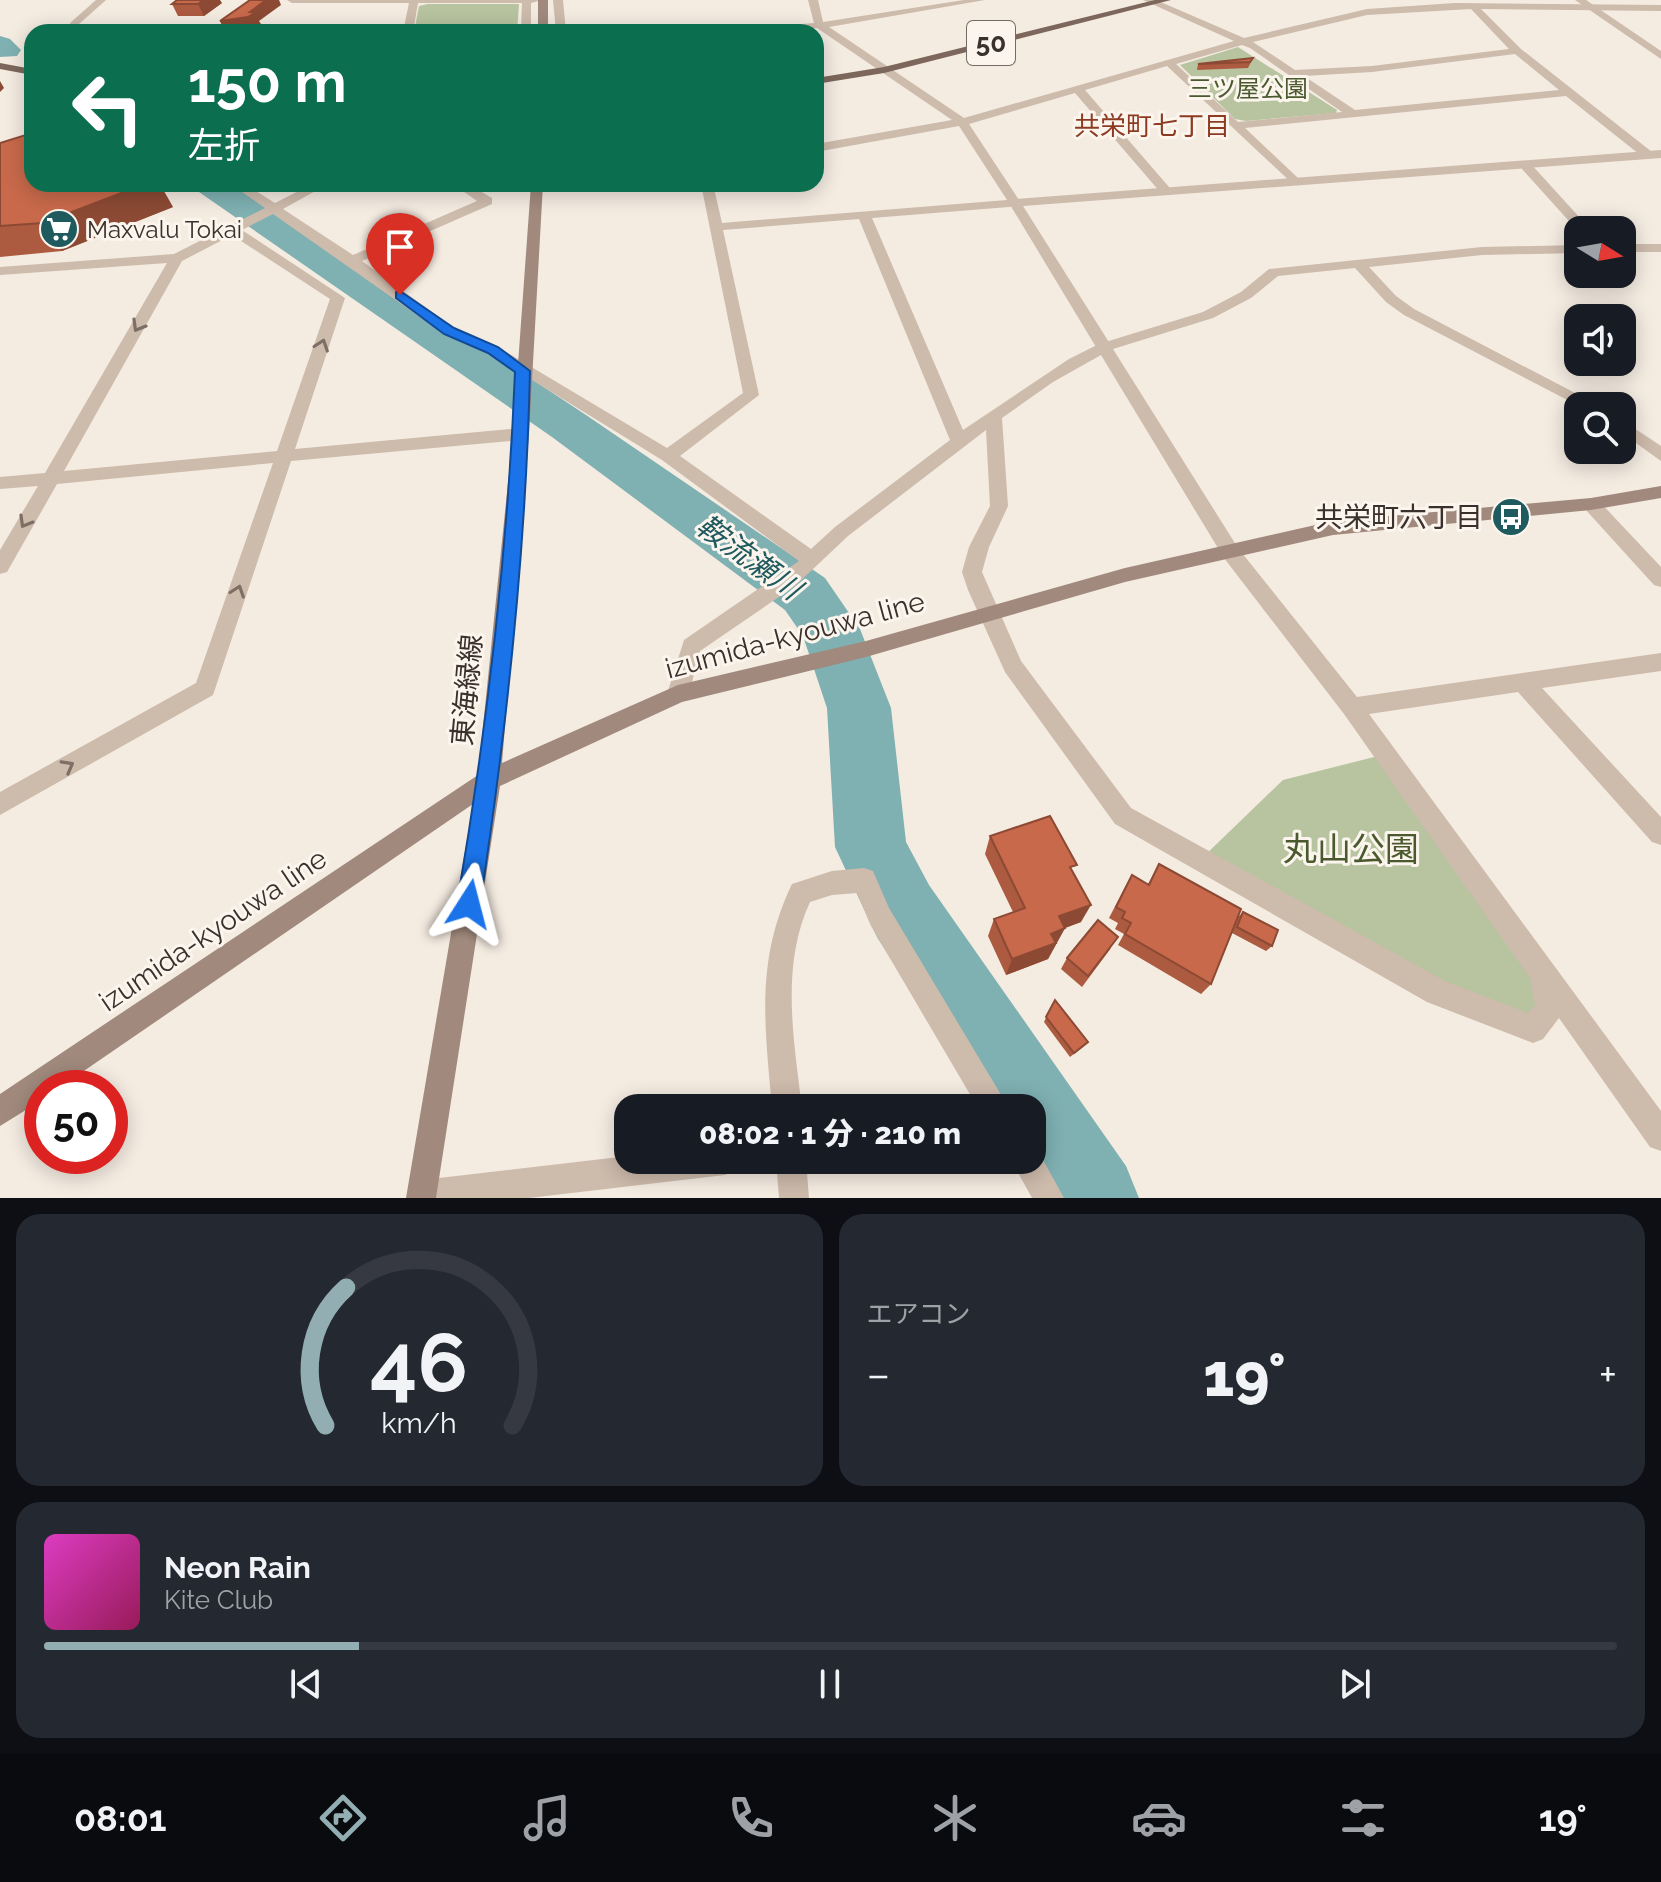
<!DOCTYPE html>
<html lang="ja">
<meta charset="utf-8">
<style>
body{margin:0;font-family:Raleway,"Noto Sans JP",sans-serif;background:#242831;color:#f1f3f6;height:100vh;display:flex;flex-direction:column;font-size:30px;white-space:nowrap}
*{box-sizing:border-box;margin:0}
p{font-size:26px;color:#9ea1a6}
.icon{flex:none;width:44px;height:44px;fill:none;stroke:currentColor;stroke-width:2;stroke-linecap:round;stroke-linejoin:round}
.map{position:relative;height:1198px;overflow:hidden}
.panel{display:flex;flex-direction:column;gap:16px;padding:16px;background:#0d0f14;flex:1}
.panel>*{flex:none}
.hud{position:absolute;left:24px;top:24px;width:800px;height:168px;border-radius:24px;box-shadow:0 4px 20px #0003;background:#0b6e4f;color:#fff;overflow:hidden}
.needle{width:52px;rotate:101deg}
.tools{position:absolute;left:1564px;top:216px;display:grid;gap:16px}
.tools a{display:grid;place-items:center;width:72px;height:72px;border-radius:16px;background:#171b24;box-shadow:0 4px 20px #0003;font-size:40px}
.speed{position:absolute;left:24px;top:1070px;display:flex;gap:16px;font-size:40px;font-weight:700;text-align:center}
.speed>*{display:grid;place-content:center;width:104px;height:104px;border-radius:50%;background:#171b24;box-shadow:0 4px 20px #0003;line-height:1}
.speed .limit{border:12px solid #d22;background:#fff;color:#111}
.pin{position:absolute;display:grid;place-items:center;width:68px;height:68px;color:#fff;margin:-82px -34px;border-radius:50% 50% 50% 0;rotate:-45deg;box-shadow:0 0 8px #0007}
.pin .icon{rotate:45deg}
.me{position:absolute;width:88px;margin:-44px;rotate:9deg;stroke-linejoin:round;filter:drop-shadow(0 0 6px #0008)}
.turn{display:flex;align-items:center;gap:28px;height:168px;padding:0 32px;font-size:36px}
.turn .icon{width:104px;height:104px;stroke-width:2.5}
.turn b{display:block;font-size:56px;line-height:68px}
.big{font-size:60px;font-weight:800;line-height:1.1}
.panel .tile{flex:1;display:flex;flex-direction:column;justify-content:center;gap:12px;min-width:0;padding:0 28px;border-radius:24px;background:#242831}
.panel .dial{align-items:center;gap:0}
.dial svg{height:208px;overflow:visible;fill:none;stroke:#363941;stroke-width:7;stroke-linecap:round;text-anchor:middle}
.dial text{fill:#f1f3f6;stroke:none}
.song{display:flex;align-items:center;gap:24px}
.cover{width:96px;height:96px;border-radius:12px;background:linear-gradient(135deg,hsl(310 70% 55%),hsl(330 70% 35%))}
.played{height:8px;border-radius:4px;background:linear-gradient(90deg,#92aeb2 20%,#363941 20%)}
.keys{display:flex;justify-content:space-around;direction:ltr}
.heat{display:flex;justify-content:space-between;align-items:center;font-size:44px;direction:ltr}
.panel .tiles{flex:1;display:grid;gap:16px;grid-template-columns:1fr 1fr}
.tile:last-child{grid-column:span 2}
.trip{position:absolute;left:614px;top:1094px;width:432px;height:80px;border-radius:24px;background:#171b24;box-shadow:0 4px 20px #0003;font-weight:800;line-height:80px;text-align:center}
.dock{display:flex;height:128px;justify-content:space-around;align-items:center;background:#090b0e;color:#9ea1a6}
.dock .icon{width:56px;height:56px}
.dock .current{color:#92aeb2}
.dock b{font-size:36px;color:#f1f3f6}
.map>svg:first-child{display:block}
.green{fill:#b8c4a0}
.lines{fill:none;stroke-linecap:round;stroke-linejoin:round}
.river{fill:#7fb0b2;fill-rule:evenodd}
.minor{fill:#cdbbac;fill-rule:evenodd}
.tertiary{fill:#cdbbac;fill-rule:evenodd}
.secondary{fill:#a18a7d;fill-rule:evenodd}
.primary{fill:#7d675c;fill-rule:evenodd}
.wall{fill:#ac5a40}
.shaded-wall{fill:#8c4a34}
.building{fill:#c8694b;stroke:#8c4a34;stroke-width:2}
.oneway{stroke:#7d6f65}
.route{fill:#1a73e8;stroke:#114b97;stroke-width:2}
.labels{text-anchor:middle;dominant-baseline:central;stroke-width:6;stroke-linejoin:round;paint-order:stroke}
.far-park-label{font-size:24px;fill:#4a5a2e;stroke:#fbf5ee}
.far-poi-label{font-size:24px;fill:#3b302b;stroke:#fbf5ee;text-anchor:start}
.shield{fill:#fbf5ee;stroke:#756b66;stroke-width:2}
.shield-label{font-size:26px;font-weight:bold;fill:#3b302b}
.far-neighbourhood-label{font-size:26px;fill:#8c3b22;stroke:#fbf5ee}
.poi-label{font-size:28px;fill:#3b302b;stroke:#fbf5ee;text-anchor:end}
.street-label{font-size:28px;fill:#3b302b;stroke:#fbf5ee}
.water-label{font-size:30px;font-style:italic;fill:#1f5a5e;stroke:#fbf5ee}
.near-park-label{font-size:34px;fill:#4a5a2e;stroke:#fbf5ee}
</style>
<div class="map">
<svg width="1661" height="1198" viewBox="0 0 1661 1198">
<rect width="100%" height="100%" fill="#f4ebe1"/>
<g class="green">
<path d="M428,4H519L517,32H414L419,6Z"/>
<path d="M1238,47L1337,110L1336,113L1246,121L1235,119L1180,65Z"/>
<path d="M1386,754L1543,973L1533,1029L1199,861L1283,780Z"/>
</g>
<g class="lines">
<g class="river">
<path d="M0,36L10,39L21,50L17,56L0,57Z"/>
<path d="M194,184H236L586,415L825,578L860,629L891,708L906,842L929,885L1126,1166L1139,1198H1042L1018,1160H1032V1108H985L877,937L835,847L827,708L803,636L785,610L552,437L199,192Z"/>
</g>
<g class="minor">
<path d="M96,0H106L79,24L95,32H82L70,27V23Z"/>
<path d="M287,0H542L531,3V32H521L522,3H418L413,32H403L409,3H292Z"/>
<path d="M553,0H563L566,32H556Z"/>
<path d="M808,0H818L823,22L964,0H985L829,27L964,118L1234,41L1143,0H1156L1244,38L1367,9L1455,3L1661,5V11L1481,9L1521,49L1652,152V158H1644L1566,96L1245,128L1298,178V184L1294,185L1167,66L1085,90L1169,187V193H1161L1075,93L969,124L1021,203L1020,206L872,218L963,430L1069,359L1099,344L1203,312L1241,292L1269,269L1482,247L1578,245V253L1482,255L1369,267L1396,296L1414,309L1600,406H1579L1404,315L1386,302L1355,268L1278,276L1251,298L1213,318L1113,349L1238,548L1357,697L1661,653V671L1542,688L1661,817V845L1652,842L1518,692L1369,714L1661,1111V1151L1650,1147L1559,1018L1543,1039L1533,1043L1427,1002L1115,824L1005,672L968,590L962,572L969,547L990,506L986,430L848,536L795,586L700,651L689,694L686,700L678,703L670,700L667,694L684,640L799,561L662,460L488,353L444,334L273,214L242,230L345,298L295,449L521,428L529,434L521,440L291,461L213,695L0,815V792L196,683L273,463L57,484L7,572L0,574V550L38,486L0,489V477L45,473L167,263L0,275V267L174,254L265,208L231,184H245L275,203L312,184H328L283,209L353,255L477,201L453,184H468L492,198V204L362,261L454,328L498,347L667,448L743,393L701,184H713L722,223L1007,200L959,126L816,152V144L952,120L817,28L708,32L814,23ZM1471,9L1509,49L1372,66L1295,70L1253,42L1367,15ZM1242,45L1250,48L1342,112L1238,122L1176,64ZM1515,54L1559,90L1355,110L1304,76L1372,72ZM859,219L950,440L835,527L811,549L680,456L759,395L723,230ZM232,235L330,299L277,451L64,471L182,261ZM1101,355L1224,558L1344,714L1530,978L1535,1005L1528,1013L1445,981L1131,808L1021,661L982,572L989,547L1008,506L1002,418L1053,382Z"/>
<path d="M1522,163H1530L1591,230L1578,231L1522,169Z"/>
<rect x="1622" y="244" width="39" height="8"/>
<path d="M1622,420L1661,446V461L1622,433Z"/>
<path d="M1591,498L1597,499L1661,567V587L1654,585L1585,509L1582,504Z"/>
<path d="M864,868L873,871L889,908L1009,1108H978L871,926L857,893L832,895L810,902C780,967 794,1040 802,1108H772C765,1026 755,961 792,884L832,871Z"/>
<path d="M1032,1147L1037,1149L1064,1198H1032L1011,1160H1032Z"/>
<path d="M628,1156V1160H740L736,1171L725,1175L529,1198H408L407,1195L411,1184L422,1180Z"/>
<path d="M776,1160H806L809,1198H779Z"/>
</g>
<g class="tertiary">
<path d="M1575,0H1586L1661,51V59Z"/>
<path d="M1661,150V158L1023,206L1112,347L1104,352L1096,347L1009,203L1015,199Z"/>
</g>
<g class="secondary">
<rect x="538" y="0" width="10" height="32"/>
<path d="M531,184H543L529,434L502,763L678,685L866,641L1125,568L1333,521L1591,498L1661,486V498L1591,510L1333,535L1125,582L866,657L682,702L500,786L436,1198H406L473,804L59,1088H42V1100L0,1126V1094L478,775L513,434Z"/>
</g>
<g class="primary">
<path d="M1155,0H1171L884,73L816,84V78L884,67Z"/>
<path d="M0,63L32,69V75L0,69Z"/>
</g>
</g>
<g class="wall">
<path d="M222,3L204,16H178L172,4Z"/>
<path d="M1253,58L1248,68L1197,70L1198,64Z"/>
<path d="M0,143L173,207L62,251L0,257Z"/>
<path d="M990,836L1073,872L1081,922L1065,928L1048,959L1006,975L988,936L994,919L1013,912L985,854Z"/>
<path d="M1159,864L1238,917L1243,912L1272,946L1266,951L1232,933L1211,984L1201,994L1118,945L1124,934L1115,929L1118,923L1109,918L1125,887L1132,875L1148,884Z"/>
<path d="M1111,948L1082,987L1061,969L1067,958Z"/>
<path d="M1052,1005L1084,1046L1070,1057L1044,1022Z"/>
</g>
<g class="shaded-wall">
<path d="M204,0H220L222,3L204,16L198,4Z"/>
<path d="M266,0H279L281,5L259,21L261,24L254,30L238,32H225L220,21L250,12Z"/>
<path d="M0,81L4,88L0,92Z"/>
<path d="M145,184H160L173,207L62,251L43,223Z"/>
<path d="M1091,905L1081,922L1051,933L1059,916Z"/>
<path d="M1065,928L1048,959L1006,975L1012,959L1051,934Z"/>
</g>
<g class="building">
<path d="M177,0H204L198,4H172Z"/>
<path d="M250,0H266L250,12H256L248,17L220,21Z"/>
<path d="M88,27L124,29L120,32H69Z"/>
<path d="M1253,58L1250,62L1198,64Z"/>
<path d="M32,133V184H145L43,223L0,226V143Z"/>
<path d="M1050,816L1077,865L1070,867L1091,905L1059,916L1065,928L1051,934L1056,943L1012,959L994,919L1025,908L990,836Z"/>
<path d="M1159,864L1241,909L1211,984L1125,934L1131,923L1122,918L1125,912L1116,907L1132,875L1149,885Z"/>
<path d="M1243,912L1278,930L1272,946L1237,927Z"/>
<path d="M1098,920L1118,937L1088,976L1067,958Z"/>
<path d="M1055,1000L1088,1042L1074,1053L1046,1017Z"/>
</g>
<defs><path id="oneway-chevron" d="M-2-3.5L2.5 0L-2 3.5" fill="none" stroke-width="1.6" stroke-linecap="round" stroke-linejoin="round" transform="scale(2)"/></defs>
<g class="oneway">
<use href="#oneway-chevron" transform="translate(138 326) rotate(120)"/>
<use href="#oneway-chevron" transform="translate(322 345) rotate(-71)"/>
<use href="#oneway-chevron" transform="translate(25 522) rotate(120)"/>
<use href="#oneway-chevron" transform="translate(238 591) rotate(-71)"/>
<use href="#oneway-chevron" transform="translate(68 766) rotate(-29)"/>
</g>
<path class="route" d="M400,291L454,328L498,347L530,371C526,548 507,728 480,904L477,912L469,915L461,912L457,904C487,729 508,549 515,372L488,353L444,334L396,298V292Z"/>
<defs>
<g id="supermarket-disc" transform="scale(2)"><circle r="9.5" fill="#1f5a5e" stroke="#fbf5ee"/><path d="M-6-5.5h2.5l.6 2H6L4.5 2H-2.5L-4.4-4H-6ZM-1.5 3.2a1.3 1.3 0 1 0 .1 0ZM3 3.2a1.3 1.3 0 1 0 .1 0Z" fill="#fff"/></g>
<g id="bus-disc" transform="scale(2)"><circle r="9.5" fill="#1f5a5e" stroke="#fbf5ee"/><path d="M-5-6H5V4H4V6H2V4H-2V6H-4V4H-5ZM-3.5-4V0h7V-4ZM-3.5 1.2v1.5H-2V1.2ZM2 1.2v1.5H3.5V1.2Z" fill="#fff"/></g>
</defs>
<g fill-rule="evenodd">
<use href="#supermarket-disc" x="59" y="229"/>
<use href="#bus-disc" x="1511" y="517"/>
</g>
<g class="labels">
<g class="far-park-label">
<text x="1248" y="88">三ツ屋公園</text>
</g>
<g class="far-poi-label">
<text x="87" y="229">Maxvalu Tokai</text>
</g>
<rect class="shield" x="967" y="21" width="48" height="44" rx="6"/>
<g class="shield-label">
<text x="991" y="43">50</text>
</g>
<g class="far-neighbourhood-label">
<text x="1152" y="126">共栄町七丁目</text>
</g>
<g class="poi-label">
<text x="1483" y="517">共栄町六丁目</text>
</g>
<g class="street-label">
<text transform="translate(795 635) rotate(-15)">izumida-kyouwa line</text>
<text transform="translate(467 690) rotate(-85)">東海緑線</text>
<text transform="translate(213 930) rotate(-34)">izumida-kyouwa line</text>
</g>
<g class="water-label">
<text transform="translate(749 557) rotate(36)">鞍流瀬川</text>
</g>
<g class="near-park-label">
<text x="1351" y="849">丸山公園</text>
</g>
</g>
</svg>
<div class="tools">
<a><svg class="needle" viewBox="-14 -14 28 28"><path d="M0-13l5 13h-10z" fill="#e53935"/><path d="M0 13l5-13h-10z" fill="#9ea1a6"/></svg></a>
<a><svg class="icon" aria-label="sound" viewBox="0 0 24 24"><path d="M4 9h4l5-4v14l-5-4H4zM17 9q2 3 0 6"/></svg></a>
<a><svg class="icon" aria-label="search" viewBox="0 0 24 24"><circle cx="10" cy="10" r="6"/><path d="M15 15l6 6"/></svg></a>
</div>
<div class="speed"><div class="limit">50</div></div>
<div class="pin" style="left:400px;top:295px;background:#d93025"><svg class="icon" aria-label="arrive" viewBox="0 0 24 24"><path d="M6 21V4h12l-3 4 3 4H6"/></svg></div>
<svg class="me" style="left:469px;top:904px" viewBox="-20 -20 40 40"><path d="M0-17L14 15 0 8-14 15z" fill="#1a73e8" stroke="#fff" stroke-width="4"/></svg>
<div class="trip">08:02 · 1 分 · 210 m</div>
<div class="hud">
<div class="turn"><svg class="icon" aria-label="left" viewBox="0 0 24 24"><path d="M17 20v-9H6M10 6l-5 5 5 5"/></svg><div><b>150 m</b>左折</div></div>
</div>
</div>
<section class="panel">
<div class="tiles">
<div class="tile dial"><svg viewBox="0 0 100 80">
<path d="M14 69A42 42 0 1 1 86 69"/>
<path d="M14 69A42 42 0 0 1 22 16" stroke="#92aeb2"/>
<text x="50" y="56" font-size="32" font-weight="700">46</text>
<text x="50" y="72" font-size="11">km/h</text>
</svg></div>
<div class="tile"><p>エアコン</p>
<div class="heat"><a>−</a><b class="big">19°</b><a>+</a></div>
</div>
<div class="tile">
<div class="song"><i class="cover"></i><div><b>Neon Rain</b><p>Kite Club</p></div></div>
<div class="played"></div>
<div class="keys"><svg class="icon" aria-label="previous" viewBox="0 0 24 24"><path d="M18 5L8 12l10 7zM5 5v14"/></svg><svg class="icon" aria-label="pause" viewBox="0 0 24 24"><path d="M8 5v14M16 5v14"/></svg><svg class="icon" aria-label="next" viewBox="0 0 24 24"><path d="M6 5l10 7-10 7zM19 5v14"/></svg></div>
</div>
</div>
</section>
<nav class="dock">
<b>08:01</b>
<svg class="icon current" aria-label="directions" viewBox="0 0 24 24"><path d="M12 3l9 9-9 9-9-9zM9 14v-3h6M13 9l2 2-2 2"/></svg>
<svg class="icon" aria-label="music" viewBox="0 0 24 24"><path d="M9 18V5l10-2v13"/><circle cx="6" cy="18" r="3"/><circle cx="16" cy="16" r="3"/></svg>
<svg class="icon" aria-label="phone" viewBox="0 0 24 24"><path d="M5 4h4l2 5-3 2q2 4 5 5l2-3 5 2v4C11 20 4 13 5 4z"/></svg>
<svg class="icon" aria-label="climate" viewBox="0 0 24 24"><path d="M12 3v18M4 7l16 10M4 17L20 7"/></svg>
<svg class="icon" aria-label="car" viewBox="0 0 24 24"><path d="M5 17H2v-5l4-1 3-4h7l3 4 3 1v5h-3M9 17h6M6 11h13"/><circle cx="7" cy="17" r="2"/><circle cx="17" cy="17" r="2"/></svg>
<svg class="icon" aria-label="filters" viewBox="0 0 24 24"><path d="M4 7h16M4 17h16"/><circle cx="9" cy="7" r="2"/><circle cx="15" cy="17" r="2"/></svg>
<b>19°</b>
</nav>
